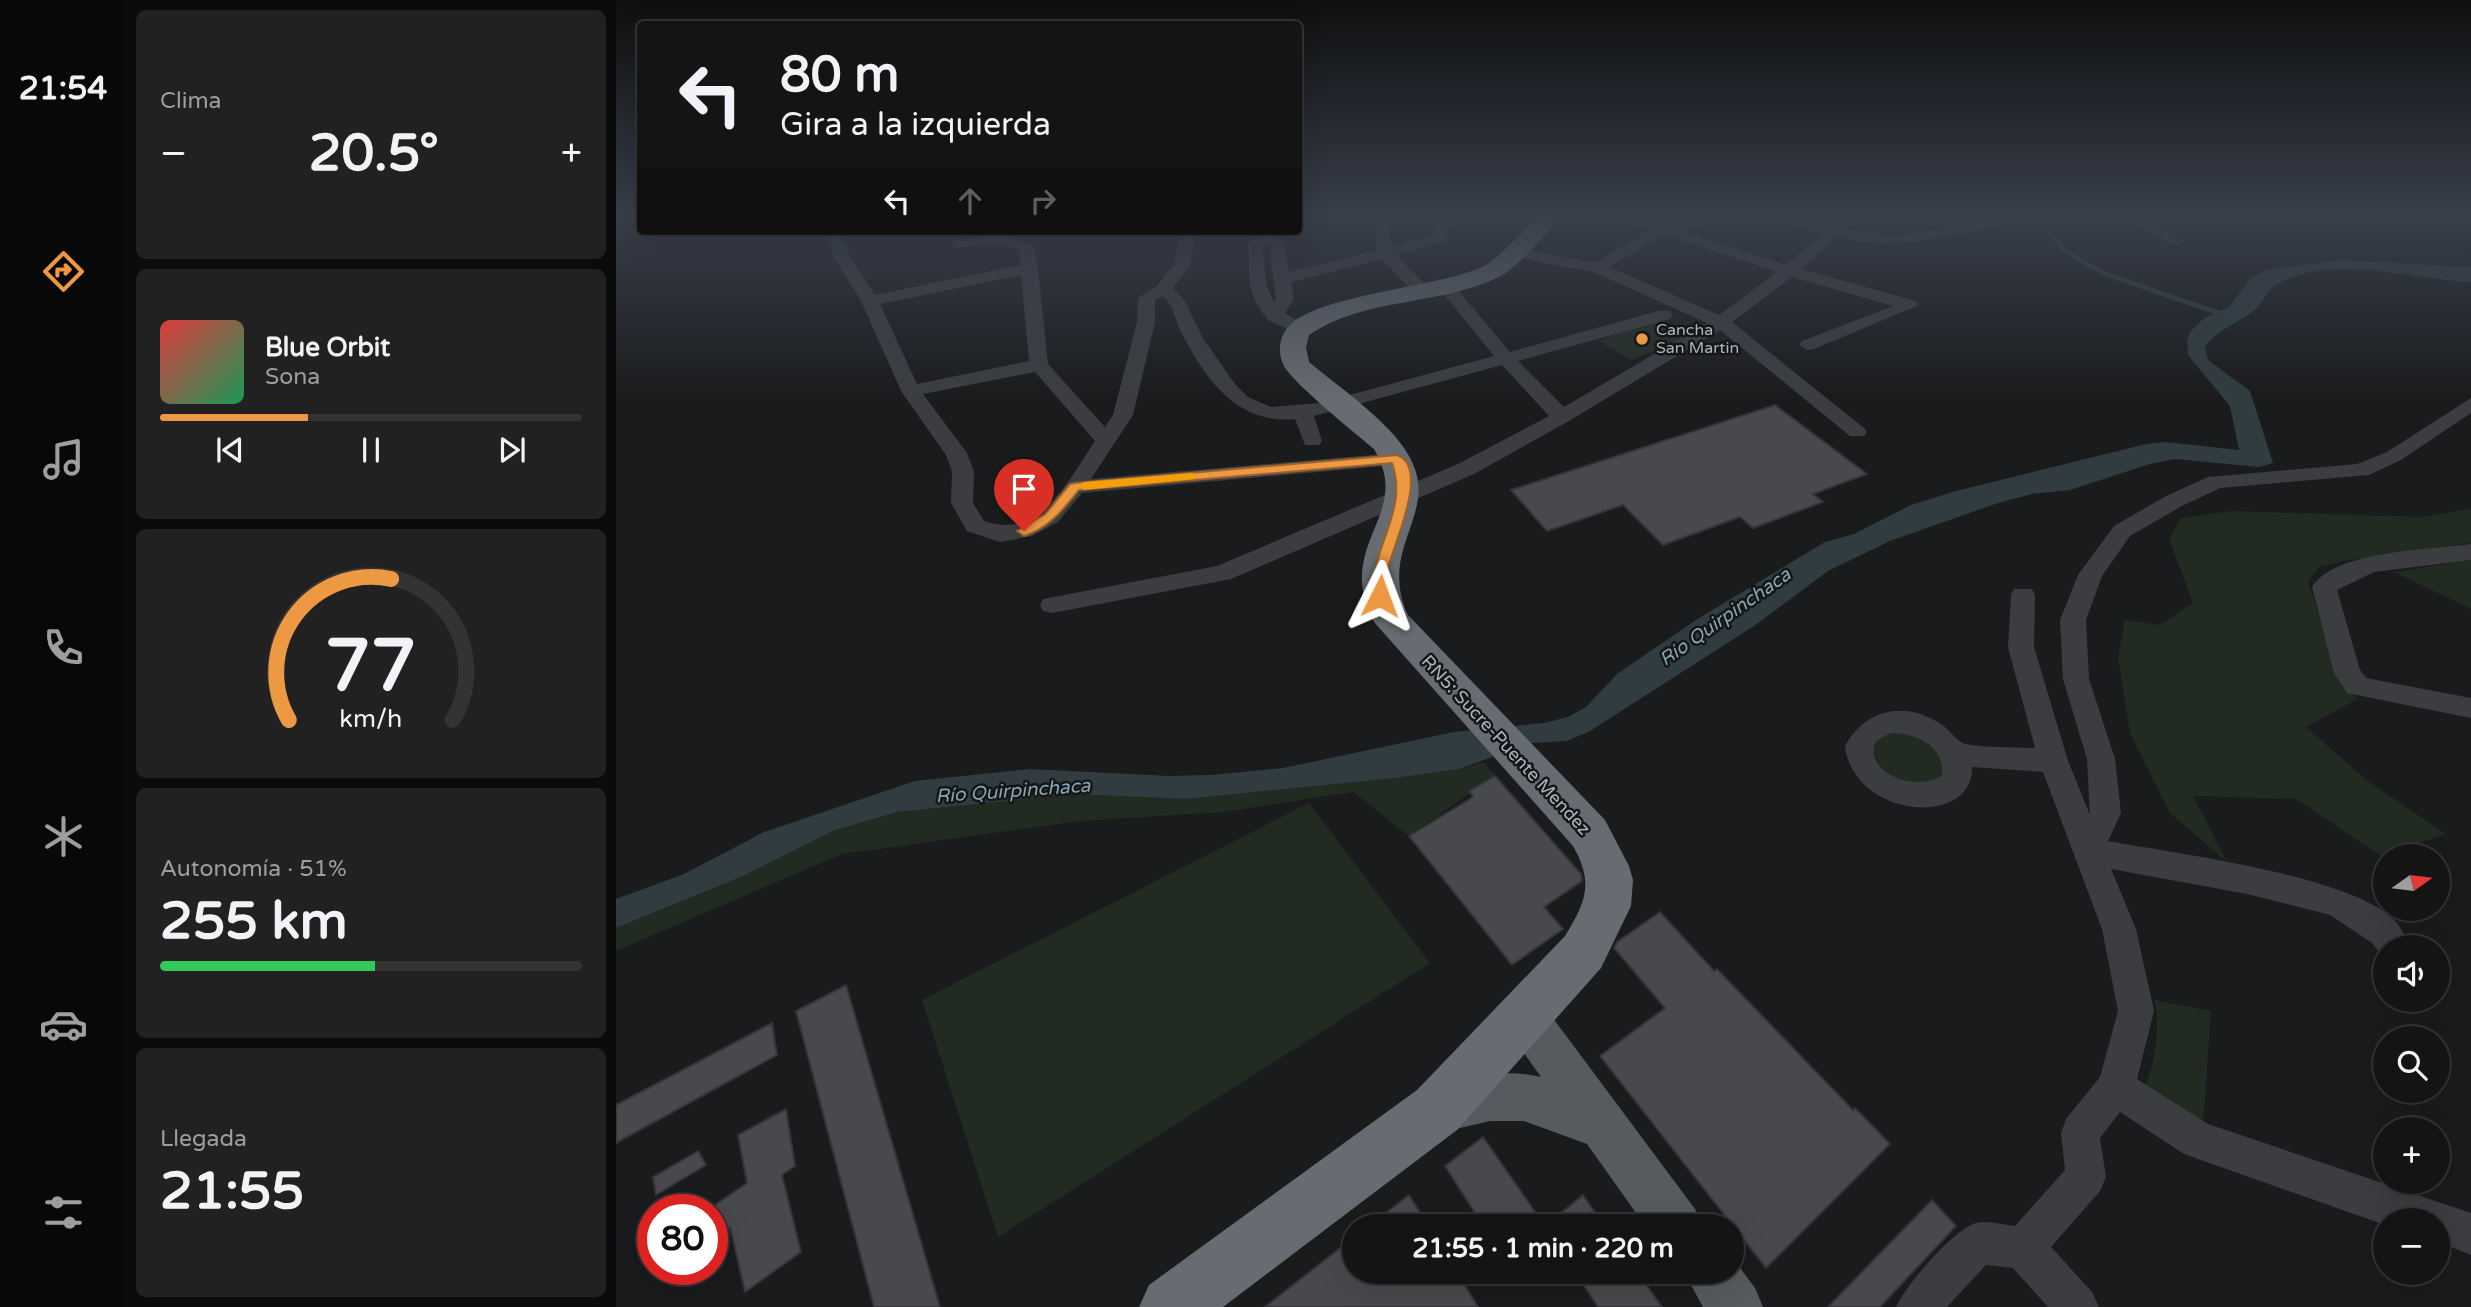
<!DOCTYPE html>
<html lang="es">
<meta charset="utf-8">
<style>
body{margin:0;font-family:"Varela Round",sans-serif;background:#212122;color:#f1f3f6;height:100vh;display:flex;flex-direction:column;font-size:26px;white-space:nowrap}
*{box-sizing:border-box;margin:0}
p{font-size:23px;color:#9d9ea0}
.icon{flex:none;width:38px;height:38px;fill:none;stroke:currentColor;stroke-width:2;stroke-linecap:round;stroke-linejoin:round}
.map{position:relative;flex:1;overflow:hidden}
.panel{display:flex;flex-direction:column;gap:10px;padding:10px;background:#0b0b0c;width:490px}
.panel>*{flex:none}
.guide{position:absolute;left:21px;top:21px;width:665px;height:214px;border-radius:7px;box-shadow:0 7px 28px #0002,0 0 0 2px #333334;background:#141415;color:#f1f3f6;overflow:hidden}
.needle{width:46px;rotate:76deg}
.controls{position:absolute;left:1757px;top:844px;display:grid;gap:14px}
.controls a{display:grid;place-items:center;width:77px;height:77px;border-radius:50%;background:#141415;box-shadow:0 7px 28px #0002,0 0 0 2px #333334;font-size:35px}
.speed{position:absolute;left:21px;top:1194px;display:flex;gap:14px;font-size:35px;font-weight:700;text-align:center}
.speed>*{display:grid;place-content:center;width:91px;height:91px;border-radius:50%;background:#141415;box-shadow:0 7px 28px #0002,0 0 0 2px #333334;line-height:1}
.speed .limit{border:10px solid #d22;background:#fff;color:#111}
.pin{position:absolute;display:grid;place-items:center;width:60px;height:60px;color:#fff;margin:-72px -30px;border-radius:50% 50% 50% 0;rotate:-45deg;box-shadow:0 0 7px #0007}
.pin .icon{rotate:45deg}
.me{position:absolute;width:77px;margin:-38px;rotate:3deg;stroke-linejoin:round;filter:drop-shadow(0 0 5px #0008)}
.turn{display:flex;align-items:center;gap:24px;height:147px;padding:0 28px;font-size:32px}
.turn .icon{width:91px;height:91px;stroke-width:2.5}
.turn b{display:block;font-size:49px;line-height:60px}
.lanes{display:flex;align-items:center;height:66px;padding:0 28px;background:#0003;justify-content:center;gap:35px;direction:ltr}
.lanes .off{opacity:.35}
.big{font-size:52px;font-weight:700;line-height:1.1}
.panel .card{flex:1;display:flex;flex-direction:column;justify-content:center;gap:10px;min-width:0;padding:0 24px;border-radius:10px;background:#212122}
.panel .dial{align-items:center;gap:0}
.dial svg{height:182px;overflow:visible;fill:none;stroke:#333334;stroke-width:7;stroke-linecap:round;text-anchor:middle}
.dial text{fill:#f1f3f6;stroke:none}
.song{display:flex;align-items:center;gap:21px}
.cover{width:84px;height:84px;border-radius:10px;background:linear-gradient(135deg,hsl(0 70% 55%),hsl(150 70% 35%))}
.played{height:7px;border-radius:4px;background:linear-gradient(90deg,#ed9842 35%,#333334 35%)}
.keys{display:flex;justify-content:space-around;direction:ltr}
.heat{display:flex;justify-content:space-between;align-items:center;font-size:38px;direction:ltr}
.charge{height:10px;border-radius:5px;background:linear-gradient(90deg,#34c759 51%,#333334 0)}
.trip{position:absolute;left:726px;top:1214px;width:402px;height:70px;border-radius:35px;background:#141415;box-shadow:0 7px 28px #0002,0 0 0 2px #333334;font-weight:700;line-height:70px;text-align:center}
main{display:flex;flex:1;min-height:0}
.tabs{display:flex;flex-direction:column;width:126px;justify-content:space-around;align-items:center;background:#080808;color:#9d9ea0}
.tabs .icon{width:49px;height:49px}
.tabs .selected{color:#ed9842}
.tabs b{font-size:32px;color:#f1f3f6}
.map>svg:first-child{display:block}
.green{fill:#222b22}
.water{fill:#303c40}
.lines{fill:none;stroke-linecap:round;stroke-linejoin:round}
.stream{stroke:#303c40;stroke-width:4.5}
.building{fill:#47494c;stroke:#343538;stroke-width:2}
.minor{fill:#3b3d41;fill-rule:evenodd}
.major{fill:#575b60;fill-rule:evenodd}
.highway{fill:#676c72;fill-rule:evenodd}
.route{fill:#ed9842;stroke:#9a632b;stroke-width:2}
.slow{fill:#f59e0b}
.poi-dot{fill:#ed9842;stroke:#151617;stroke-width:2.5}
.labels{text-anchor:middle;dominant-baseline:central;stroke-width:5;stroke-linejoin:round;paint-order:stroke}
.far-poi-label{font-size:16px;fill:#adb4bb;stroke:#151617;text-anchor:start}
.street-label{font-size:18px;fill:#adb4bb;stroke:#151617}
.water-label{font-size:19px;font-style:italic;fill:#86a6b5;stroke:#151617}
</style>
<main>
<nav class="tabs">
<b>21:54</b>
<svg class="icon selected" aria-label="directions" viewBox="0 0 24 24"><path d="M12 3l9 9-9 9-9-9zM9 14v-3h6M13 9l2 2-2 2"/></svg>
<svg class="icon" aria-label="music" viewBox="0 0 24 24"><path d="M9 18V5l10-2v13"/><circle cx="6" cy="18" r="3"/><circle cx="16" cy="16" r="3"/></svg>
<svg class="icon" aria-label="phone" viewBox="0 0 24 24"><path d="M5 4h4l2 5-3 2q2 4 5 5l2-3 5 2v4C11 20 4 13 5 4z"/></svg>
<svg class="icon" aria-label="climate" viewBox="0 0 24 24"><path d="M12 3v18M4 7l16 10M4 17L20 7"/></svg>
<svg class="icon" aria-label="car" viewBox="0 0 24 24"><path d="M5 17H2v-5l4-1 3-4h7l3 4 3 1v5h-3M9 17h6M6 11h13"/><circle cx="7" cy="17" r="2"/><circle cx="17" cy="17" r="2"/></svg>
<svg class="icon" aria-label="filters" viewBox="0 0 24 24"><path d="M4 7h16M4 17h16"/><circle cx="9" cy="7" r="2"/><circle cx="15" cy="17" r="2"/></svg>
</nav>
<section class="panel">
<div class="card"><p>Clima</p>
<div class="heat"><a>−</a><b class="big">20.5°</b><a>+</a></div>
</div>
<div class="card">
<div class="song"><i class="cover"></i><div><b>Blue Orbit</b><p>Sona</p></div></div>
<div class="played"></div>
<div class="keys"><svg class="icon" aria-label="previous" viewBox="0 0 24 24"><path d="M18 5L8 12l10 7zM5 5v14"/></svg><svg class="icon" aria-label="pause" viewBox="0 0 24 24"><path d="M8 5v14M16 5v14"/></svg><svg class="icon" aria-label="next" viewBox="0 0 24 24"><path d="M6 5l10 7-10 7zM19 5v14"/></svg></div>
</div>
<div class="card dial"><svg viewBox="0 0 100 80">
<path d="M14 69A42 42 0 1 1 86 69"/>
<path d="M14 69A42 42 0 0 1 59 7" stroke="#ed9842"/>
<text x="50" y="56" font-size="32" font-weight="700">77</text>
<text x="50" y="72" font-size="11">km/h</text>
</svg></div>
<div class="card"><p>Autonomía · 51%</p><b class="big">255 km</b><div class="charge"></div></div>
<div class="card"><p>Llegada</p><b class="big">21:55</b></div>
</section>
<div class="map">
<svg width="1855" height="1307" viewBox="0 0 1855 1307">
<rect width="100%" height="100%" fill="#1a1b1c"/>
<g class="green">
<path d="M1037,319L1070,337L1015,360L982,341Z"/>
<path d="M1855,508V543L1727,561L1703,567L1692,581L1722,676L1742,699L1690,727L1753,782L1830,834L1765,856L1680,799L1577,796L1611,862L1554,813L1514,733L1502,657L1509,620L1544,625L1577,603L1553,539L1565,518L1615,511L1808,517Z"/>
<path d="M1855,560V609L1778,572Z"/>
<path d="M1279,728L1325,747L1331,776L1314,788L1262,772L1253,743Z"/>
<path d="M868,762L879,776L793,836L737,792L607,812L464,821L226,854L0,951V928L127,876L217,831L281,812L457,794L569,799L780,778L843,769Z"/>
<path d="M693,803L814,963L382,1237L306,1000Z"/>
<path d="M1539,1000L1595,1011L1587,1126L1529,1088C1540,1057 1543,1034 1539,1000Z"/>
</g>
<path class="water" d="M1724,260L1855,267V282C1797,280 1714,252 1660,285C1650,291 1647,304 1636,312C1620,324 1601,330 1589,347L1592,360L1634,391L1657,463L1643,467L1559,459L1534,464L1454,490L1416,494L1379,504L1274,541L1212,571L1138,626L974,731L951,741L915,743L843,769L780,778L569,799L457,794L281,812L217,831L127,876L0,928V899L68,874L148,832L299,781L414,769L553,776L595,775L667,768L838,732L928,723L952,717L970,707L1001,674L1083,618L1209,542L1238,534L1295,505L1340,491L1530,444L1549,442L1623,450L1614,406L1572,355L1571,340L1575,331L1587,319L1613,307L1635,278L1650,270Z"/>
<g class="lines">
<path class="stream" d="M1444,216L1448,218L1434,220L1429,227L1449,251L1487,273L1608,315"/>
</g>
<g class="building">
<path d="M1159,405L1251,474L1197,494L1207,502L1137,528L1124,517L1047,545L1007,505L931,531L895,490Z"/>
<path d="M879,776L965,874L966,881L928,907L947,929L896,965L793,836L857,797L853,791Z"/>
<path d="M1044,912L1098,971L1101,969L1237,1110L1239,1108L1274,1144L1150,1268L984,1056L1049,1008L998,948L1001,942Z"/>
<path d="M230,985L324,1307H258L180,1011Z"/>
<path d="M156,1023L161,1055L0,1143V1105Z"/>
<path d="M170,1109L179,1166L166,1175L185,1252L129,1292L114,1227L96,1237V1207L131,1183L122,1135Z"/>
<path d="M867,1137L929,1226L967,1195L989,1227H868L829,1166Z"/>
<path d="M82,1151L90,1165L40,1195L37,1177Z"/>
<path d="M793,1195L813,1227H752Z"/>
<path d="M1316,1200L1340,1226L1264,1307H1212Z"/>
<path d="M738,1237V1272H841L862,1307H649Z"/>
<path d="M959,1272H1021L1046,1307H982Z"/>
</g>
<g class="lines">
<g class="minor">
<path d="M756,216H770L776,246L816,235C822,219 834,216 849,216L833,231L828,241L780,255L813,288L815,292L813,296H801L766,259L675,282L678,299L669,313L693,328L690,332H678L652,320L641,305L634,287L632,242L650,233L667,240L673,272L761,250ZM651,244L653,245L660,299L658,303L651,287L646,247Z"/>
<path d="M999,216H1020L1047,225L1091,216H1118L1116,219L1064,230L1170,265L1206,233L1156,219L1154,216H1177L1215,226L1226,216H1242L1229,229C1264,237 1297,236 1332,228C1359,222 1385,214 1412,216L1405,220C1342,234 1285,252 1221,237L1185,269L1300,301L1303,305L1198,349L1192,350L1183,345L1186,341L1277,306L1176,277L1116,322L1248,428L1251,432L1248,436H1234L1104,330L953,421L858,474L615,579L436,613L427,611L424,605L427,599L601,566L842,464L933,416L886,365L698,416L706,441L703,445H689L679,419C620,425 588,377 564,330C559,319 557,304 547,296L539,300V322L517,415L475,479L781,453L792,459L781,465L466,493L442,522L416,536L384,542L351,531L335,503L336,472L330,455L285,391L245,301L219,259L208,231H224L235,259L259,295L405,265L403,250C385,239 363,245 343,248L337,246V240L387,235L417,245L422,268L432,364L489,427L497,415L521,322L522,298L541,286L558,264L563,241L570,231H586L579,241L574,265L557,288L569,301L587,338L619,384L632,397L655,407L704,403L878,356L822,287L830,282L836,283L894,352L1042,311H1054L1057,315L1054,319L902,361L948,407L1091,323L978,272L897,257L889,252L897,247L979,263L1033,230L1001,219ZM1047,234L1161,272L1103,315L994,267ZM405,275L413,361L301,384L264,304ZM419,372L479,441C453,480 423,541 368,521L357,503L358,472L351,453L307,394Z"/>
<path d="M1505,216H1523L1569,241L1561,246L1555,244Z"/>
<path d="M1855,398V413L1785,460L1753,475L1604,488L1566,506L1514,536L1486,576L1470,620L1473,679L1499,759L1505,813L1492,841C1556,853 1741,876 1781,923C1787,930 1790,939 1794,947H1769V959L1756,943L1714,915L1631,894L1495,869L1520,929L1538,1011L1521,1079L1592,1124L1855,1213V1255L1822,1242V1220H1769V1225L1568,1154L1504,1112L1484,1138L1490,1177L1484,1191L1435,1247L1476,1292L1483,1307H1432L1397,1268L1370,1265L1331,1307H1280C1289,1286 1338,1229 1360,1223C1371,1220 1387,1225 1399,1226L1449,1170L1445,1133L1450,1119L1484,1077L1502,1011L1486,929L1427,772L1356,767C1358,828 1238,819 1229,746C1249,709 1289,700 1325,724C1333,729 1341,742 1349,744C1371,748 1396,747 1419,748L1392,647L1395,595L1398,589H1416L1419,595L1418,647L1452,761L1474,815L1471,759L1447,679L1444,620L1462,575L1498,526L1550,496L1592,477L1741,464L1771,452ZM1275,733C1300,733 1329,746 1326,775C1304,792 1252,776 1258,746C1259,739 1270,736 1275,733Z"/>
<path d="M1855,544V560L1758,572L1721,590L1744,670L1750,678L1855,698V718L1731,693L1718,673L1696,587C1719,550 1815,550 1855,544Z"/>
</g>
<g class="major">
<path d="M909,995L925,1002L1079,1209L1087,1227H1030L971,1144L908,1121H874L827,1132L810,1125L803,1108L810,1091C847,1076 886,1068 925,1077L893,1032L886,1017L893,1002Z"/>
<path d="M1116,1257L1139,1288L1147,1307H1087L1068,1272H1116Z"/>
</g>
<path class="highway" d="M921,216H944C934,231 899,270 883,277C824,306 748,297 693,335L690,347L693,362C725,389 781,426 797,464C820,516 762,550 792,615L989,820L1013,866L1017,880L1015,906L985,968L841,1130L607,1307H523L533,1285L801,1090L949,936C970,902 978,883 957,846L758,622C752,609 746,595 746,580C745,529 790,503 758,449C739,433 677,383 668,366C661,352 663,337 673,326C701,295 823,287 866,267C883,259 907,230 921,216Z"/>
</g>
<linearGradient id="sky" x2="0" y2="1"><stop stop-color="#0e0f0f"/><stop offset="0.54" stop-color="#383f4b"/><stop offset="1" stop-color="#383f4b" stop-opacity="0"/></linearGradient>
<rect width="1855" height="399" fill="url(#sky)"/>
<path class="route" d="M781,455C815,467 777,546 772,568C770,576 771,587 772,596L764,601L757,596C755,545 793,511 776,463L463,490C447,510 433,528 408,536L401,531L429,514L454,484L459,483Z"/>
<path class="slow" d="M575,473L580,474V479L468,490L462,486L468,482Z"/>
<circle class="poi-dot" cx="1026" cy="339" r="7"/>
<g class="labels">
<g class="far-poi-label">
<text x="1040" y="330">Cancha<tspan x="1040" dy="18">San Martin</tspan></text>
</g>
<g class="street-label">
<text transform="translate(890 745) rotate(47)">RN5: Sucre-Puente Mendez</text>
</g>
<g class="water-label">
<text transform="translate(1109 617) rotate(-35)">Río Quirpinchaca</text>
<text transform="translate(397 791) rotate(-4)">Río Quirpinchaca</text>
</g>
</g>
</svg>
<div class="controls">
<a><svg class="needle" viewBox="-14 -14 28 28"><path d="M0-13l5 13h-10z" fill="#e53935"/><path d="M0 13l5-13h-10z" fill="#9d9ea0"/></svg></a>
<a><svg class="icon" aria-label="sound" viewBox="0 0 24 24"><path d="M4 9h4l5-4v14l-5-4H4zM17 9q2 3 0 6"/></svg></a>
<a><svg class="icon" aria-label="search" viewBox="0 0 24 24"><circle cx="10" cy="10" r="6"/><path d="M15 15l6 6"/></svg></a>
<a>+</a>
<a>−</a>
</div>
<div class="speed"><div class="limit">80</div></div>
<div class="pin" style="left:408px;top:531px;background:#d93025"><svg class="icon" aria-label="arrive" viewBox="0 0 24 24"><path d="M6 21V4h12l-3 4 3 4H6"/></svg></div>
<svg class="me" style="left:764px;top:596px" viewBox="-20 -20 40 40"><path d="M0-17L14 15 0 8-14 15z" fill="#ed9842" stroke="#fff" stroke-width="4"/></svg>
<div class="trip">21:55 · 1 min · 220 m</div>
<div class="guide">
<div class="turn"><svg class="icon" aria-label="left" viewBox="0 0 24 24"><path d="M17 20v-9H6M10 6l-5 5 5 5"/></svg><div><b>80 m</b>Gira a la izquierda</div></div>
<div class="lanes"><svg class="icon" aria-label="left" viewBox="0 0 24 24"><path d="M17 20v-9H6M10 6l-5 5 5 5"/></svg><svg class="icon off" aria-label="ahead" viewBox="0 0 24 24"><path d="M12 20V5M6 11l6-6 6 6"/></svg><svg class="icon off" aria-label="right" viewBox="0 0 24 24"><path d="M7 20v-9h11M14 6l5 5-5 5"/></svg></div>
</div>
</div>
</main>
